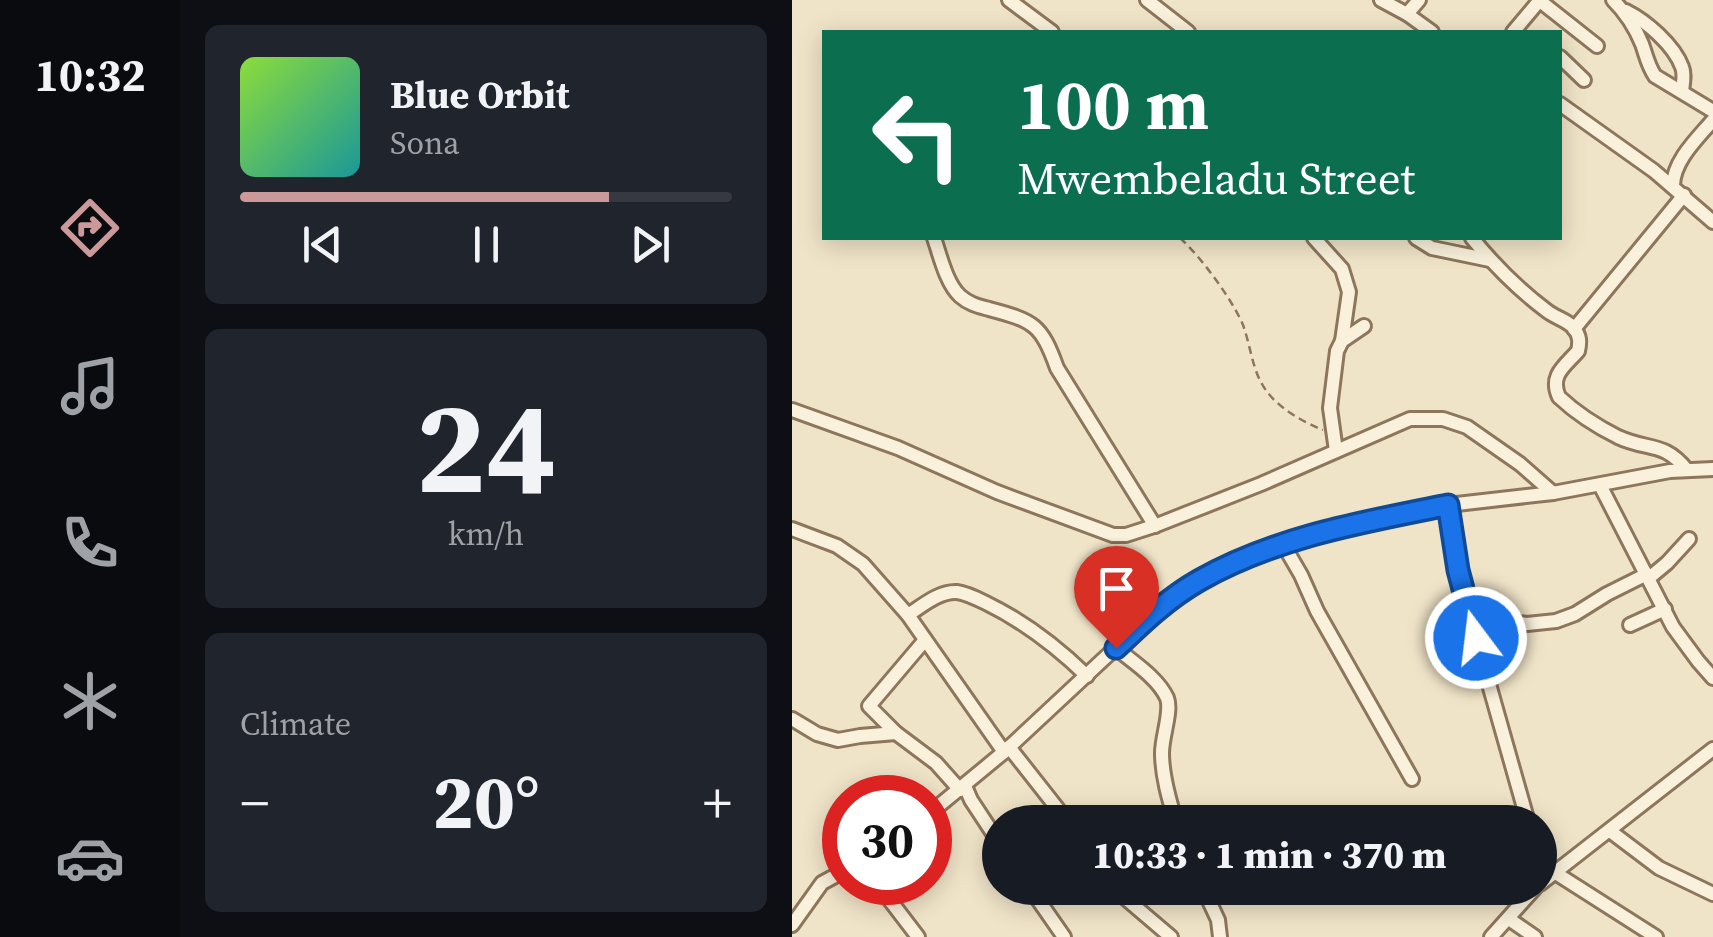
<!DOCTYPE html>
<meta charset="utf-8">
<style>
body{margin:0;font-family:"Source Serif 4",serif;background:#20242c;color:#f1f3f6;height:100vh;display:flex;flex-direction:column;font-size:38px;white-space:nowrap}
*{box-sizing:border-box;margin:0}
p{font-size:32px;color:#9ea1a6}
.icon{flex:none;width:55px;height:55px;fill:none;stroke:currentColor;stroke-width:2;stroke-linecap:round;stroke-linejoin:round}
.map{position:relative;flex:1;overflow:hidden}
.panel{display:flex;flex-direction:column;gap:25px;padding:25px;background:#0d0f14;width:612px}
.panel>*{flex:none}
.top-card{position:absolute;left:30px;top:30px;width:740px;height:210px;border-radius:0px;box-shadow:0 5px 25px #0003;background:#0b6e4f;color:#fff;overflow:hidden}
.speed{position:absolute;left:30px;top:775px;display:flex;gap:20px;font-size:50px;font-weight:700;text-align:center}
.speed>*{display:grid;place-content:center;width:130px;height:130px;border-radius:50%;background:#171b24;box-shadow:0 5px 25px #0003;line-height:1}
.speed .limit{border:15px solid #d22;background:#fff;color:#111}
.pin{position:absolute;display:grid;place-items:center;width:85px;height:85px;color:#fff;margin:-102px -42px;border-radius:50% 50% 50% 0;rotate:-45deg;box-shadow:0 0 10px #0007}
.pin .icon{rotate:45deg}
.me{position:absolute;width:110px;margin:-55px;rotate:345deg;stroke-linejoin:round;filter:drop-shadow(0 0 8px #0008)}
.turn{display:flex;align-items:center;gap:35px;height:210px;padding:0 30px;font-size:45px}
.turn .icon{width:130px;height:130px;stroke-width:2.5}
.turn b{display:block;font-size:70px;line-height:85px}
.big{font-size:75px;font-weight:800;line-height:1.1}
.panel .widget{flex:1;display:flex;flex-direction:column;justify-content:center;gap:15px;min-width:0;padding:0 35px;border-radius:15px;background:#20242c}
.panel .dial{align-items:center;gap:0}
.dial b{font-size:130px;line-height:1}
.song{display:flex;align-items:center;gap:30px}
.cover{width:120px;height:120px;border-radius:15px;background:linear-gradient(135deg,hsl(90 70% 55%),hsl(180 70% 35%))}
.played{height:10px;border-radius:5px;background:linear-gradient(90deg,#cc999b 75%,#363941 75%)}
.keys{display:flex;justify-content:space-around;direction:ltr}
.heat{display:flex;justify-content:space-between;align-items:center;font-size:55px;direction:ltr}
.trip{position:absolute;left:190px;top:805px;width:575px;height:100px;border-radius:50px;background:#171b24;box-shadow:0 5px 25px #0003;font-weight:800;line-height:100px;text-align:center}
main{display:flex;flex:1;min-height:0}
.menu{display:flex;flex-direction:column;width:180px;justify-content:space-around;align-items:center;background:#090b0e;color:#9ea1a6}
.menu .icon{width:70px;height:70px}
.menu .on{color:#cc999b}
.menu b{font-size:45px;color:#f1f3f6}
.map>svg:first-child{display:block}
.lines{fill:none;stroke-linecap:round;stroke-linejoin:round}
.minor-casing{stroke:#8d765c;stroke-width:18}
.path{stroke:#8d765c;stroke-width:2.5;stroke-dasharray:8 5;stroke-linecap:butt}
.minor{stroke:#faf1dc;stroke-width:12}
.route-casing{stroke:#114b97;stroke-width:25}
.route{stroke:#1a73e8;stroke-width:18}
</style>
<main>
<nav class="menu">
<b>10:32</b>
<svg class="icon on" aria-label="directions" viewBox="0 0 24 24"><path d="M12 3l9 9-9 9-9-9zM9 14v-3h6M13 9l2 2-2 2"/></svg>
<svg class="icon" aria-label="music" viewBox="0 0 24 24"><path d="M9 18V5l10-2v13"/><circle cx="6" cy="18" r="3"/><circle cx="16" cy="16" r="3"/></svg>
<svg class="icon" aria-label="phone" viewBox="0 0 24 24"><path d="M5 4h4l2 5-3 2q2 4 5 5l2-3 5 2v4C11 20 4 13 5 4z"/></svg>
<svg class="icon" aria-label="climate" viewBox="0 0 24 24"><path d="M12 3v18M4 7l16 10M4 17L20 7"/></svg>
<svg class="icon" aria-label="car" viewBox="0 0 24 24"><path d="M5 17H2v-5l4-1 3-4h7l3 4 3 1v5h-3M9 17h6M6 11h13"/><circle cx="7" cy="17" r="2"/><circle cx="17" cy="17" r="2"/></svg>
</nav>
<section class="panel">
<div class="widget">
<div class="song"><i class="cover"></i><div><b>Blue Orbit</b><p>Sona</p></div></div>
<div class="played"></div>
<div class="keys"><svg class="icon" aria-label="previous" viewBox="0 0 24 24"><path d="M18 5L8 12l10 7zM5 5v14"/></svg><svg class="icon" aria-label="pause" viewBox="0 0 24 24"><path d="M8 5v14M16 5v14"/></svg><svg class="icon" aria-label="next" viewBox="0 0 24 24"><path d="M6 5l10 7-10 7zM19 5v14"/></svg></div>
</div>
<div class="widget dial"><b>24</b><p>km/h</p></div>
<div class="widget"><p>Climate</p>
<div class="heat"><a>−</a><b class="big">20°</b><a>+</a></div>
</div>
</section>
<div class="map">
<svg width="921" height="937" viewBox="0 0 921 937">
<rect width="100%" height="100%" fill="#f0e4c8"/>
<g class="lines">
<g class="minor-casing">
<g id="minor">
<path d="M217,0L260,32"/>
<path d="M355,0L396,32"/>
<path d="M589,0L615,14L640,32"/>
<path d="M821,0C834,13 843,27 850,44C854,55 856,66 863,76L921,111"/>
<path d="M748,1L805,46"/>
<path d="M834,11C854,21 882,45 890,67C893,74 891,83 890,91"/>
<path d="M615,14L627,0"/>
<path d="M721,32L748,0"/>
<path d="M768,57L792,80"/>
<path d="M768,104L862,171L921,222"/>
<path d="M881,185C882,160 905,139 921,120"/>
<path d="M142,238C148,255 154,283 168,296C177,304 186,306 197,309C242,321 249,324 265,368L363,526"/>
<path d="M522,238L550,269L557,292L550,341"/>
<path d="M624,238L640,248L698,260"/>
<path d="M680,238C702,265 727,290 755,311C764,318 775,320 782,328C788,336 788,342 786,351C773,366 757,375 767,397C783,412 806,427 826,437C856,451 872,441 895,470"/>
<path d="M782,329L892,195"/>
<path d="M0,410L106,448L205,492L321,535H334L365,525L469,484L618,419H651L675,427L728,464L761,493"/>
<path d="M544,451L538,408L545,351L550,341L572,326"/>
<path d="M808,485L881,627L906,661L921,678"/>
<path d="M656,505L667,570L678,617L736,822"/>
<path d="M0,529L45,546L71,564L116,615L212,752"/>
<path d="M491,544L509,575L525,611L620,779"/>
<path d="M857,578L875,563L897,539"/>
<path d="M116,615C130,606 147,591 165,592C174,593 186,599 194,603C233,622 264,646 295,676"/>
<path d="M678,617L735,624L764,621L783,614L815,594L855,574"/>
<path d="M838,625L873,609"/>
<path d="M133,640L77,706L104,733L144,763L168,790"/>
<path d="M324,648C341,662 366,678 375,698C380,711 370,736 370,753C370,776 377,800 384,822"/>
<path d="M0,719L25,734L46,740L68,736L104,733"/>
<path d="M217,747L276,822"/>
<path d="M173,786L179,800L208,844"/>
<path d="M138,813L212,752L361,613L405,582L444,562L479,548L565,523L656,505L761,493L878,471L921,469"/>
<path d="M818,831L867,868L921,894"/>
<path d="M762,872L864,937"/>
<path d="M84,882L126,937"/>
<path d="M748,884L921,749"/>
<path d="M238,888L272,937"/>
<path d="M325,888L332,897L379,937"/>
<path d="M411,888L426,920L428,937"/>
<path d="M717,919L743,937"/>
<path d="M0,925L30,883L52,871"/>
<path d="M699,937L743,888"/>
</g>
</g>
<path class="path" d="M388,238C409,257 440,299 451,325C458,344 460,367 470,384C482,406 509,421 531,430"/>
<use href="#minor" class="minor"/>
</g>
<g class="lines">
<g class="route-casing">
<path id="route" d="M324,648C350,623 376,598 408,580C484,537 571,522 656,505L666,570L684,638"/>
</g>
<use href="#route" class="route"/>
</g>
</svg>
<div class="speed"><div class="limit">30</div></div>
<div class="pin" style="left:324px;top:648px;background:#d93025"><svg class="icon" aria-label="arrive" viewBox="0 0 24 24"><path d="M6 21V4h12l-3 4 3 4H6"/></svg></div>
<svg class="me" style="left:684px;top:638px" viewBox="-20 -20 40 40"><circle r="17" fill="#1a73e8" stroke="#fff" stroke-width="3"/><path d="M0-11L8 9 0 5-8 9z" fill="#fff"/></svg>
<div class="trip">10:33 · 1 min · 370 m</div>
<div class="top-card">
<div class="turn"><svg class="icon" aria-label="left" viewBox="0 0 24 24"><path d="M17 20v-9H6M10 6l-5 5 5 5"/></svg><div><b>100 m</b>Mwembeladu Street</div></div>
</div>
</div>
</main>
